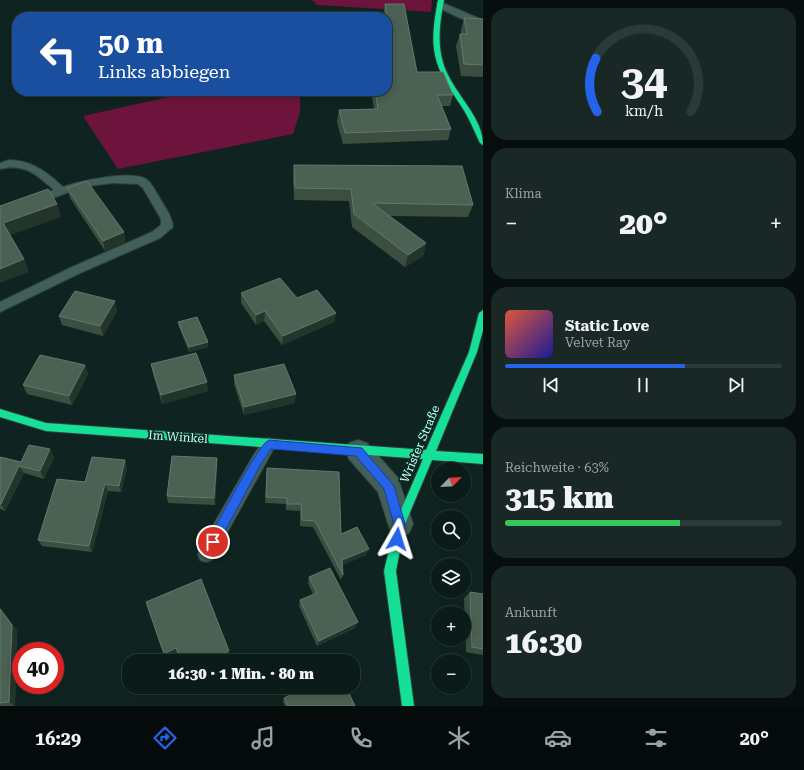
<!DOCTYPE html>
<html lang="de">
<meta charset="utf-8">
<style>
body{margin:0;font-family:"Roboto Serif",serif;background:#192825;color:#f1f3f6;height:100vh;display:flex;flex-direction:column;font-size:15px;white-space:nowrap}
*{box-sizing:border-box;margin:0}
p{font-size:13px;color:#9aa1a2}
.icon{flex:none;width:22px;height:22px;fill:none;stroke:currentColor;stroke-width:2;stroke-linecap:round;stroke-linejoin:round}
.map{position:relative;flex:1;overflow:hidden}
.drawer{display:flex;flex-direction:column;gap:8px;padding:8px;background:#060f0d;width:321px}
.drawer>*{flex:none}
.guide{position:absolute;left:12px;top:12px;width:380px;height:84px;border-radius:16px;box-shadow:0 2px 10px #0003,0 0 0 1px #2b3937;background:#1a4fa0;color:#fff;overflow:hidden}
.needle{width:26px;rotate:66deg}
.fabs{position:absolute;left:431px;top:462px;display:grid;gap:8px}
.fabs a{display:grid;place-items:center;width:40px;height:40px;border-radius:50%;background:#0b1b18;box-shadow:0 2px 10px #0003,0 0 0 1px #2b3937;font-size:20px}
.speed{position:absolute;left:12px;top:642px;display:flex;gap:8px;font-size:20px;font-weight:700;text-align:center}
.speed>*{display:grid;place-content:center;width:52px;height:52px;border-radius:50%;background:#0b1b18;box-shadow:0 2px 10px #0003,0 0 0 1px #2b3937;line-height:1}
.speed .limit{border:6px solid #d22;background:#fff;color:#111}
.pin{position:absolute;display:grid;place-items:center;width:34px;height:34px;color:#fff;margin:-17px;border:2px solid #fff;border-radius:50%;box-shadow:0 1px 4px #0007}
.me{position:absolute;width:44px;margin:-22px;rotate:6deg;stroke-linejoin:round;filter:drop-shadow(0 0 3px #0008)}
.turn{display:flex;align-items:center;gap:14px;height:84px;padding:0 20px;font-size:18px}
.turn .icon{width:52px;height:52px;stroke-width:2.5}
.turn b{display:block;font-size:28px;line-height:34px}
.big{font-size:30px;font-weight:800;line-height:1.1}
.drawer .card{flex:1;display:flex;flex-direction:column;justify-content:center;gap:6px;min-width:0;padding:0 14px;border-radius:16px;background:#192825}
.drawer .dial{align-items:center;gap:0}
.dial svg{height:104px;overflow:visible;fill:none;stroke:#2b3937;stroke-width:7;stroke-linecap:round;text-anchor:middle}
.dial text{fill:#f1f3f6;stroke:none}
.song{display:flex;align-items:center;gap:12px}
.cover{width:48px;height:48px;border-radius:6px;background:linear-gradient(135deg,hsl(10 70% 55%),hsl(240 70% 35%))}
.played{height:4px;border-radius:2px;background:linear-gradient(90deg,#2563eb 65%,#2b3937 65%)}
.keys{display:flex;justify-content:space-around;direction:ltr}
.heat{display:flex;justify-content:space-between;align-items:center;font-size:22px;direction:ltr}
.charge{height:6px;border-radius:3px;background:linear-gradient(90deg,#34c759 63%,#2b3937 0)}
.trip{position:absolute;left:122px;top:654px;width:238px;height:40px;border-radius:16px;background:#0b1b18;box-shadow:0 2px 10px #0003,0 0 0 1px #2b3937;font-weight:800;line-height:40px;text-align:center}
.tabs{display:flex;height:64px;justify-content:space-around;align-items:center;background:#040b0a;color:#9aa1a2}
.tabs .icon{width:28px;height:28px}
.tabs .on{color:#2563eb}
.tabs b{font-size:18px;color:#f1f3f6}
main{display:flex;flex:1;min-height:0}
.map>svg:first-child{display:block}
.green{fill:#6d143d}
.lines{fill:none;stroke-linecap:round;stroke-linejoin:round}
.lane-casing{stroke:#2e413d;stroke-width:2}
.street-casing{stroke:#2e413d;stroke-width:2}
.fast-casing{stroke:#2e413d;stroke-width:2}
.lane{fill:#425f5a;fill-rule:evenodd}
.street{fill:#425f5a;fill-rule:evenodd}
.fast{fill:#16e098;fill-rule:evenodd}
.wall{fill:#3c4e40}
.shaded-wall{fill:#23352b}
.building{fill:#4b6153;stroke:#5f7a6c}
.route{fill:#2563eb;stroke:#184099}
.labels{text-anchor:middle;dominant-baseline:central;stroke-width:3.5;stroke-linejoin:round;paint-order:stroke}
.street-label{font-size:12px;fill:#cbfef3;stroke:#072c26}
</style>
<main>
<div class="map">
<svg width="483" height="706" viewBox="0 0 483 706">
<rect width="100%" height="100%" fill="#0f2420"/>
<g class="green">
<path d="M312,0H432L431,12L317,5Z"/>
<path d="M195,91H300V112L293,134L118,169L83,116Z"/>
</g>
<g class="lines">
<g class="lane-casing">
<g id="lane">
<path d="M437,3H443L483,20V25L460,18L437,7Z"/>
<path d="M9,160C31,160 47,172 63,187C79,181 130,170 146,179C153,184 157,194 162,202C167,210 172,217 173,227L160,238L78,274L0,312V302L70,268L152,232L161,225V219L143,188L138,184L112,183L82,187L40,203H32L31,200L32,197L54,190C36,174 24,163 0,169V163Z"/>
<path d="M269,438L274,440L276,444L274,448L212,560L206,562L200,560L198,554L200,548L253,456L264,440Z"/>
</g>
</g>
<g class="street-casing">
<path id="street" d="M358,440L367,443L398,478L413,524L409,533L400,537L391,533L378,492L349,459L346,451L349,443Z"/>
</g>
<g class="fast-casing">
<g id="fast">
<path d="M438,0H444C439,26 436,51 448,75C459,98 483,119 483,145L480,143C475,133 471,122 465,112C453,92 437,74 434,49C432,33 435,16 438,0Z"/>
<path d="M483,310V330L477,352L436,451L483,454V464L432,460L405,524L396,571L414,706H402L384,571L395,524L423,459L46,431L0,417V409L46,423L426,450L469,352L479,313Z"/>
</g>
</g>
<use href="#lane" class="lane"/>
<use href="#street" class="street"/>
<use href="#fast" class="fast"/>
</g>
<g class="wall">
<path d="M385,4L417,72L453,95L450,106H442L451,129L448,140L343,144L337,122L339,110L374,109L371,91H387V17H383V15Z"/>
<path d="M464,18L483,19V77L461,76L456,46L460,34H461V30Z"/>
<path d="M294,165L473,205L468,217L390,216L426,243L423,256L405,267L352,227L349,201L294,200L293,177Z"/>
<path d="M67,188L124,232L125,242L105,251L70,198Z"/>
<path d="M241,293L297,298L336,313L334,322L282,345L264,321L256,325L241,303Z"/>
<path d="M117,311L103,336L62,325L59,316Z"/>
<path d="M178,322L208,342V347L189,352L179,327Z"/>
<path d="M151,364L208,391L162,404L153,374Z"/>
<path d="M85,365L88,374L72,405L27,394L23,385Z"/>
<path d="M234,375L295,403L244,415L234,384Z"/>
<path d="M0,457L21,462L54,457L44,479L24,473L5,511L0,509Z"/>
<path d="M125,460L127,468L121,492L108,491L92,552L42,546L38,540L85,482Z"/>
<path d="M217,466L215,505L168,503L167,496Z"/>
<path d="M267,468L341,534L366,555L342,565L343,575L341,580L313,527L300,526V511L286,510V504L265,503Z"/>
<path d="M309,577L358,622L355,628L317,646L299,606L300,600L313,594L308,583Z"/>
<path d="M470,592L483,594V655L466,652L464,598Z"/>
<path d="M0,607L17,631L15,706H0Z"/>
<path d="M284,698L355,706H285L283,702Z"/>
</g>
<g class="shaded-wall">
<path d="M57,204L61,217L8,236L3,223Z"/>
<path d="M124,232L125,242L105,251L103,241Z"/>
<path d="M426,243L423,256L405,267L408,255Z"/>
<path d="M24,259L29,272L0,283V269Z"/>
<path d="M115,301L117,311L103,336L100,326Z"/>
<path d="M265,311L264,321L256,325V315Z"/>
<path d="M336,313L334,322L282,345L283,336Z"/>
<path d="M208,342V347L189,352V347Z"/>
<path d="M85,365L88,374L72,405L69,396Z"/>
<path d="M207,382L208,391L162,404L161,395Z"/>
<path d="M296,394L295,403L244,415V407Z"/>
<path d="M50,449L54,457L44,479L40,471Z"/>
<path d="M217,458V466L215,505L214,498Z"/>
<path d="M125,460L127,468L121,492L119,486Z"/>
<path d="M19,466L24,473L5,511L1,504Z"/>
<path d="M105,484L108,491L92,552L89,546Z"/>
<path d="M369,549L366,555L340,566L342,560Z"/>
<path d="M0,607L17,631L15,706L9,702Z"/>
<path d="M358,622L355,628L317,646L319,641Z"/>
<path d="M176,648L178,653L166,659L164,654Z"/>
<path d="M229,651V655L218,661H207Z"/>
</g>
<g class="building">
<path d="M385,4H404L417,72H443L453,95H437L451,129L345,133L339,110L378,109L375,91H387V43H390Z"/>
<path d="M464,18L483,19V65L464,64L460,34H467Z"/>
<path d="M294,165L462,166L473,205L372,203L426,243L408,255L354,214L351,189L295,188Z"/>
<path d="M87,181L124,232L103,241L67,188Z"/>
<path d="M48,189L57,204L3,223L24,259L0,269V206Z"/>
<path d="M280,278L297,298L317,290L336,313L283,336L265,311L256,315L241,293Z"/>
<path d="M75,291L115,301L100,326L59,316Z"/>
<path d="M197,317L208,342L189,347L178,322Z"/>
<path d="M196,353L207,382L161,395L151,364Z"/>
<path d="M40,355L85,365L69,396L23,385Z"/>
<path d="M284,364L296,394L244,407L234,375Z"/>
<path d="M29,445L50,449L40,471L19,466L1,504H0V457L21,462Z"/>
<path d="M172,456L217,458L214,498L167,496Z"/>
<path d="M92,457L125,460L119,486L105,484L89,546L38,540L57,479L85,482Z"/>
<path d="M267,468L339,472L341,534L357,527L369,549L342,560L343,575L315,521L302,520L301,504H287V498L266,497Z"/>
<path d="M330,568L358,622L319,641L300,600L317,593L309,577Z"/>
<path d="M201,579L229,651L207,661H181L176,648L164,654L146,602Z"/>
<path d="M470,592L483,594V649L472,647Z"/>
<path d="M0,609L12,625L9,702L0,703Z"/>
<path d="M305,687H346L355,706H288L284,698Z"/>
</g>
<path class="route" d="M269,440L362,448L394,486L405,524L401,543L397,545L393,543L391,539L394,524L384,489L356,456L271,449L261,464L217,546L213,547L209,546L207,542L209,538C218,523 258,444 269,440Z"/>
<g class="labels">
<g class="street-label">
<text transform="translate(178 437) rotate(4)">Im Winkel</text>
<text transform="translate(420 444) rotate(-67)">Wrister Straße</text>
</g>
</g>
</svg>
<div class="fabs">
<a><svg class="needle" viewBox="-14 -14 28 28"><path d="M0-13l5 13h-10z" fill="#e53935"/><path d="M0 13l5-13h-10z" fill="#9aa1a2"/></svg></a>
<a><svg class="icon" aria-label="search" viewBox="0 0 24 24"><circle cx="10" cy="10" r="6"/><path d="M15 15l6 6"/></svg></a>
<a><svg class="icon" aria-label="layers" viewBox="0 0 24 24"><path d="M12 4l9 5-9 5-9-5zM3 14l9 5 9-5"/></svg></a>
<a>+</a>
<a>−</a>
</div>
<div class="speed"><div class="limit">40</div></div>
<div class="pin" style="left:213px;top:542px;background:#d93025"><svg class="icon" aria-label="arrive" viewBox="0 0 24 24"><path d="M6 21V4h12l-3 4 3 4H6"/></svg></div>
<svg class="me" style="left:397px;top:539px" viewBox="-20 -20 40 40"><path d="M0-17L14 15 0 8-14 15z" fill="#2563eb" stroke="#fff" stroke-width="4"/></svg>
<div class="trip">16:30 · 1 Min. · 80 m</div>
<div class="guide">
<div class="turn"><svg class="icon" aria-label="left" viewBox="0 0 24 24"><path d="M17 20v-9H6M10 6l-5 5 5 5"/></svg><div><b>50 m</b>Links abbiegen</div></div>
</div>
</div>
<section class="drawer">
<div class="card dial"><svg viewBox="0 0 100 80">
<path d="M14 69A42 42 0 1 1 86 69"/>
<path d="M14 69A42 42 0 0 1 13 28" stroke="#2563eb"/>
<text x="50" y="56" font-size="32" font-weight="700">34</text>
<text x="50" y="72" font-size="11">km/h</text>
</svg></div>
<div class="card"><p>Klima</p>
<div class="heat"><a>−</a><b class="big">20°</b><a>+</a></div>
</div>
<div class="card">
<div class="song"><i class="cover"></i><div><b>Static Love</b><p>Velvet Ray</p></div></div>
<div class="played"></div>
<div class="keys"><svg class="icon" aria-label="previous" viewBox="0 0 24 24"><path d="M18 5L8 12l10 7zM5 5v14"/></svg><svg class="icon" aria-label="pause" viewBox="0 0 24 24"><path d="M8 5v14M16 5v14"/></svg><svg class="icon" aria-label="next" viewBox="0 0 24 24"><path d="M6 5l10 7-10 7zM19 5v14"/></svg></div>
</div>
<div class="card"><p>Reichweite · 63%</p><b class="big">315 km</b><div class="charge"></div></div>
<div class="card"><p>Ankunft</p><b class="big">16:30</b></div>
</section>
</main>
<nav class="tabs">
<b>16:29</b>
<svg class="icon on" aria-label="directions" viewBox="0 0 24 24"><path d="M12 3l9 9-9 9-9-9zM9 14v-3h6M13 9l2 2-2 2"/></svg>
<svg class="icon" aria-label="music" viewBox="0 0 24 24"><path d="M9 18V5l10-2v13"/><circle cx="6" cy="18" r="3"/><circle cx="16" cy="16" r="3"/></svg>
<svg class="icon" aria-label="phone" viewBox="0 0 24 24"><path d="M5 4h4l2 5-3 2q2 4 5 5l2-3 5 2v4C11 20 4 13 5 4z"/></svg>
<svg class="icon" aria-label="climate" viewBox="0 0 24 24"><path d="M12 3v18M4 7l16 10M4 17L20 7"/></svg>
<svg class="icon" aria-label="car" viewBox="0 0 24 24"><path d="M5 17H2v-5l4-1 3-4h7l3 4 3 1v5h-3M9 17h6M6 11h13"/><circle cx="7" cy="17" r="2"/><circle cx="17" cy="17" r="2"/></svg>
<svg class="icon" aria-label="filters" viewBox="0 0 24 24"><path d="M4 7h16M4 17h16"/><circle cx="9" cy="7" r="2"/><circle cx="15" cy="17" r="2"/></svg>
<b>20°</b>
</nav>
